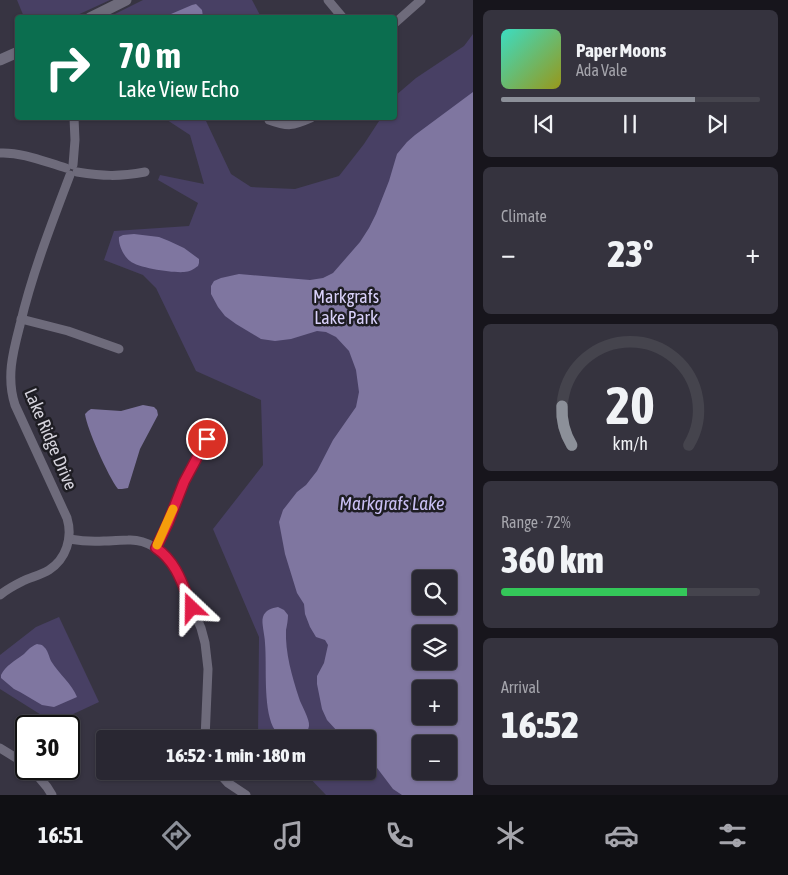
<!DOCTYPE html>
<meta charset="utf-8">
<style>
body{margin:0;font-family:"Asap Condensed",sans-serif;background:#35333e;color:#f1f3f6;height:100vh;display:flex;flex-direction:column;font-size:19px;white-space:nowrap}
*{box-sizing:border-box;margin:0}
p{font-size:16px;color:#a5a5ac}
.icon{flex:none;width:28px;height:28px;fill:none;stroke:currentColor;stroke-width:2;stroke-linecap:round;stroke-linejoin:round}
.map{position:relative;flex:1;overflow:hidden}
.drawer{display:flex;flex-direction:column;gap:10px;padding:10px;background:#17151c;width:315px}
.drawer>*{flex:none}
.guide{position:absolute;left:15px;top:15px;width:382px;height:105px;border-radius:5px;box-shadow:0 1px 4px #0004,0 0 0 1px #45444d;background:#0b6e4f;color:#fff;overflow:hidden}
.buttons{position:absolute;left:412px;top:570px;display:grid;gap:10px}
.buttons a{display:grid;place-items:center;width:45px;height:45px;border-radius:5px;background:#292732;box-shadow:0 1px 4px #0004,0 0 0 1px #45444d;font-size:25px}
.speed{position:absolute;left:15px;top:715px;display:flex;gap:10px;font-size:25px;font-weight:700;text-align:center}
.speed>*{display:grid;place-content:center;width:65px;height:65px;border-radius:50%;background:#292732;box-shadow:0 1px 4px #0004,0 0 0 1px #45444d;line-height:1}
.speed .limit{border:2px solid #111;border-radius:8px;background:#fff;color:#111}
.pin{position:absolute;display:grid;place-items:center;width:42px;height:42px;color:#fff;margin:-21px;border:2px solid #fff;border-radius:50%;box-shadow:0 1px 5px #0007}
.me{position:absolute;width:55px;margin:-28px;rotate:337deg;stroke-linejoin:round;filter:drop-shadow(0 0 4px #0008)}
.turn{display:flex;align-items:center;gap:18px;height:105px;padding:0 20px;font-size:22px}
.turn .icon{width:65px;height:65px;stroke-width:2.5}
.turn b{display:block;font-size:35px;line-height:42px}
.big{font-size:38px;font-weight:800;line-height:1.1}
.drawer .card{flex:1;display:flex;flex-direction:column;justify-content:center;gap:8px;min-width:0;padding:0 18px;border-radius:8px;background:#35333e}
.drawer .dial{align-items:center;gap:0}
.dial svg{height:130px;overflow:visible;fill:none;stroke:#45444d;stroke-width:7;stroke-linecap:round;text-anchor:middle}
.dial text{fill:#f1f3f6;stroke:none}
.song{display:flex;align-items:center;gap:15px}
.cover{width:60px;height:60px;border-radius:8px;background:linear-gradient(135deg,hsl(170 70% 55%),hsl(60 70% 35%))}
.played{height:5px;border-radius:2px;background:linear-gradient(90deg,#8c9099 75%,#45444d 75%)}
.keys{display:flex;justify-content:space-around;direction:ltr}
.heat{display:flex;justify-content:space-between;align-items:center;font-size:28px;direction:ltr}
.charge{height:8px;border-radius:4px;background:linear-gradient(90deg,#34c759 72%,#45444d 0)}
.trip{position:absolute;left:96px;top:730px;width:280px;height:50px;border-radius:5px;background:#292732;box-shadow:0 1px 4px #0004,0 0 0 1px #45444d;font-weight:800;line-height:50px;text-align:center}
.menu{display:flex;height:80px;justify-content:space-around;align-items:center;background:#101014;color:#a5a5ac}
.menu .icon{width:35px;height:35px}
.menu .on{color:#8c9099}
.menu b{font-size:22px;color:#f1f3f6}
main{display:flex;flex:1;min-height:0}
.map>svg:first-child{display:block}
.green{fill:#484064;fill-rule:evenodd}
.water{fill:#7f76a0;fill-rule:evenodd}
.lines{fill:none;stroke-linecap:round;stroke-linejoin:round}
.minor{stroke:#6e6b7b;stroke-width:9}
.tertiary{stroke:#6e6b7b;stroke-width:11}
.route-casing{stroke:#92132f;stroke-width:12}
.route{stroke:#e11d48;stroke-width:9}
.slow{stroke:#f59e0b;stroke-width:9}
.labels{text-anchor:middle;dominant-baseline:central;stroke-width:5;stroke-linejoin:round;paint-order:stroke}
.park-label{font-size:18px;fill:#d9d1fa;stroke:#1e1d23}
.street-label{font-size:18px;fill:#d6d4dd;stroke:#1e1d23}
.water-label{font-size:19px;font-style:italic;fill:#c9bff4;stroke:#1e1d23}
</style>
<main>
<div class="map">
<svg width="473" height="795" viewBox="0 0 473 795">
<rect width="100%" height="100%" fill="#373442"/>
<g class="green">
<path d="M17,0H110L73,17H24Z"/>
<path d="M143,0H252L261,17L107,18Z"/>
<path d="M473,34V795H326L303,771H368V739H258L259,637L213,529L263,465L261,400L196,371L156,288L143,275L104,260L114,231L189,226L198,203L158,180L160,175L204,184L190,135L164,118H206V121L231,174L251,187L295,189L339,176L364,144L381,118H395V96L416,78L464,46ZM421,579H449V606H421ZM421,634H449V661H421ZM421,689H449V716H421ZM421,744H449V771H421Z"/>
<path d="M59,617L99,702L54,723L0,689V655L36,627Z"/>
</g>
<g class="water">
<path d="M196,4L202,10L203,17H164L192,5Z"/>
<path d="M473,92V795H402L393,789L368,756V739H345L338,732L327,720L322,709L317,684V676L324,663L328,645L325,640L316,637L310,627L305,614L304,604L297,593L285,554L279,522L283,510L297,492L306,485L317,471L333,440L356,407L359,392L356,370L349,351L336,337L326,332L317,331L291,339L275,341L261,339L236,324L225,316L218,307L211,294V286L214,281L221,278L239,274L310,280L323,278L333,273L360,242L369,228L376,214L389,181L397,154L407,142L415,135ZM421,579H449V606H421ZM421,634H449V661H421ZM421,689H449V716H421ZM421,744H449V771H421Z"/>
<path d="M134,234L159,237L169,241L184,248L199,259V263L198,266C194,269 189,272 184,272C173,273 138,268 130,261C124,257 118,244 119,237L123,235Z"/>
<path d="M143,405L154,407L157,410L158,415L140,449L128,488L122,489H118C108,476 87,429 85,414L88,411L91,409L121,411Z"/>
<path d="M278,607L284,610L288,615C288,620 287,625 286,630C285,652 292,677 299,698C301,705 310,719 309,726C306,744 280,740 273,727C263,705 267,667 265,643C265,636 261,622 263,617C265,610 272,608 278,607Z"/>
<path d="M37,644C40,645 42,644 44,647C48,650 49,657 51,661C59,674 72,684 77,697L54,707L42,705L20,692L14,689L1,678V675C6,665 15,661 24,654C29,649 30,647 37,644Z"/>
</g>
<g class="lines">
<g class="minor">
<path d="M328,0L343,18"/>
<path d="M395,23L421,0"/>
<path d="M269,120C288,127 293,126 311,118"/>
<path d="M0,153C23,152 45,162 66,168"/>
<path d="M73,165L75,140L74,118"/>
<path d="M77,172C103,176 118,177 145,172"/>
<path d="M21,319L68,331L119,349"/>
<path d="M69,539C81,541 92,542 104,541C112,541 120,540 128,540C147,539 163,551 174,566L201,628L205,643L208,669L205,739"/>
<path d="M156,548L168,523L184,482L207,439"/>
<path d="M0,595C7,589 15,585 23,581C32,577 41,575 49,570C66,559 73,538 67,518L15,405C6,377 13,352 20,325C32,274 51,225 70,175"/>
<path d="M0,748L26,764"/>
<path d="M32,769L47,787L52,795"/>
<path d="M217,771L228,783L246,795"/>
</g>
<g class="tertiary">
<path d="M90,18L126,0"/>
<path d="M0,60L18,52"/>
</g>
</g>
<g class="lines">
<g class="route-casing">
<path id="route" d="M192,608C183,586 177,562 156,548L168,523L184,482L207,439"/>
</g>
<use href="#route" class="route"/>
<path class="slow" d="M157,545L173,509"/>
</g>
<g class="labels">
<g class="park-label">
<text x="346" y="296">Markgrafs<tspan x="346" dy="21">Lake Park</tspan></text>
</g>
<g class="street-label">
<text transform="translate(51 439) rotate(67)">Lake Ridge Drive</text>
</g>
<g class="water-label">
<text x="392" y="503">Markgrafs Lake</text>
</g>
</g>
</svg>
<div class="buttons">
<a><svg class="icon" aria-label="search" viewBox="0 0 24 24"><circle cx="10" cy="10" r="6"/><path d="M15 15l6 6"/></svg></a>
<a><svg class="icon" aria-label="layers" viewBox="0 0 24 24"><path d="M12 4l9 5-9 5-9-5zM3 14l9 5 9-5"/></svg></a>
<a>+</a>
<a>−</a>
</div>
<div class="speed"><div class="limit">30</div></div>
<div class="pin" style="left:207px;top:439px;background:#d93025"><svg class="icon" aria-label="arrive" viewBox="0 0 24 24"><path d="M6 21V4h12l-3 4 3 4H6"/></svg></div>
<svg class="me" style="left:192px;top:608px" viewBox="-20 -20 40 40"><path d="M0-17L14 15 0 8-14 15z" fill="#e11d48" stroke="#fff" stroke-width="4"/></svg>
<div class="trip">16:52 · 1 min · 180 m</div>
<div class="guide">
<div class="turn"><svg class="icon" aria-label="right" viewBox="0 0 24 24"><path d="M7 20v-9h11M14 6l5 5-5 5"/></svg><div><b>70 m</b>Lake View Echo</div></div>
</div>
</div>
<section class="drawer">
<div class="card">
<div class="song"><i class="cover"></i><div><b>Paper Moons</b><p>Ada Vale</p></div></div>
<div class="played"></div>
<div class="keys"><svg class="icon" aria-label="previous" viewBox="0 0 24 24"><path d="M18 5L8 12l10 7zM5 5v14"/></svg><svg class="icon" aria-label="pause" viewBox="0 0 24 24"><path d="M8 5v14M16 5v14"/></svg><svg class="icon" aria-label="next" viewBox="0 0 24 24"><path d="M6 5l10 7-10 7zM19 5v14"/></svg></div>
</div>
<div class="card"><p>Climate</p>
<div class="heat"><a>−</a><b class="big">23°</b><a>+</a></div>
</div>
<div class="card dial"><svg viewBox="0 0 100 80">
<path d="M14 69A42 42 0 1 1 86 69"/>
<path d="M14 69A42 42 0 0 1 8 45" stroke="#8c9099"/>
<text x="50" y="56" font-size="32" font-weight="700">20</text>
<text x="50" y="72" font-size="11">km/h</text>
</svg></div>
<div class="card"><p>Range · 72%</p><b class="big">360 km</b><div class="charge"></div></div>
<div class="card"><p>Arrival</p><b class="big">16:52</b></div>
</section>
</main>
<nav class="menu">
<b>16:51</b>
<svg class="icon on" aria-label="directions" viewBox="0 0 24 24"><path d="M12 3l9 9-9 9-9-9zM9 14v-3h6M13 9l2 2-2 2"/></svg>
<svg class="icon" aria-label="music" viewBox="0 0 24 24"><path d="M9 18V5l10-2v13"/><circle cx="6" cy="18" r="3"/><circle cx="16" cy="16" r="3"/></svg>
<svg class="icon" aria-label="phone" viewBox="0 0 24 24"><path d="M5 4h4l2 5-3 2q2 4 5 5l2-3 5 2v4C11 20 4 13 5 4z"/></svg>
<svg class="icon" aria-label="climate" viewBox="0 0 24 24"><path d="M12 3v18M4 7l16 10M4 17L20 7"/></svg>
<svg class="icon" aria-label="car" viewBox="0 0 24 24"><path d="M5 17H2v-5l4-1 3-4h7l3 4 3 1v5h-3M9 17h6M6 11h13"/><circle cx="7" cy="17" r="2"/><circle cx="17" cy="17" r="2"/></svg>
<svg class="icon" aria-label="filters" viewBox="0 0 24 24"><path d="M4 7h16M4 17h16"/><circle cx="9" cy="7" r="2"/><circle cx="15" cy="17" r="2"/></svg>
</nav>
